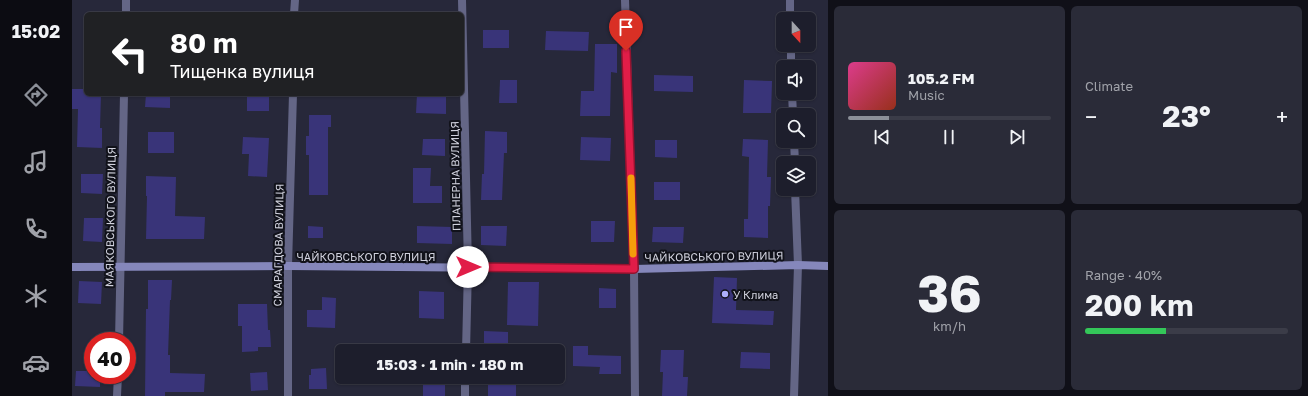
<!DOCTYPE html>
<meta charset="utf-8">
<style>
body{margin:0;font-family:"Golos Text",sans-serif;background:#2a2b38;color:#f1f3f6;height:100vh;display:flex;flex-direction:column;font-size:15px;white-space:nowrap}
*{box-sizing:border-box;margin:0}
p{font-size:13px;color:#a0a2a9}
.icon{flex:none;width:22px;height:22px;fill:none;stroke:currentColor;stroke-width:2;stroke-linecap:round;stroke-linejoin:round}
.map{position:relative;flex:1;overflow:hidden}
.drawer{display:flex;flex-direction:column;gap:6px;padding:6px;background:#101018;width:480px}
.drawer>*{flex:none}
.hud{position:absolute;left:12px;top:12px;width:380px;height:84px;border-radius:6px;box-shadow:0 1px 3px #0004,0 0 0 1px #3b3c48;background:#202124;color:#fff;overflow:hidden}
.needle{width:26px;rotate:159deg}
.controls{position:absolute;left:704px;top:12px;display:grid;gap:8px}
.controls a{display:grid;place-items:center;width:40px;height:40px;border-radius:6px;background:#1d1e2c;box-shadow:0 1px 3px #0004,0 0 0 1px #3b3c48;font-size:20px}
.speed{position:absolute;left:12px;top:332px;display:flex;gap:8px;font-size:20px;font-weight:700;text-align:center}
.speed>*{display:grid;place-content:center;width:52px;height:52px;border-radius:50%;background:#1d1e2c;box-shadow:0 1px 3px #0004,0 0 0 1px #3b3c48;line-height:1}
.speed .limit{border:6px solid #d22;background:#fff;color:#111}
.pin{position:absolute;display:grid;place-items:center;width:34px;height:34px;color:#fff;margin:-41px -17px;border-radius:50% 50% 50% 0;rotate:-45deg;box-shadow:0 0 4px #0007}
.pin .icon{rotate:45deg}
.me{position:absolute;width:44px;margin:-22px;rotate:90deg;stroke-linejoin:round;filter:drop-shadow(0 0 3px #0008)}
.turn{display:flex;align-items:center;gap:14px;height:84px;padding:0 20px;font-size:18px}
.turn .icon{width:52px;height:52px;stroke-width:2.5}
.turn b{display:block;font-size:28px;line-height:34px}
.big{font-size:30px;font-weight:700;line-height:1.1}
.drawer .tile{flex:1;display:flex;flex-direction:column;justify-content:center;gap:6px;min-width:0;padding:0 14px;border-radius:6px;background:#2a2b38}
.drawer .dial{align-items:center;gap:0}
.dial b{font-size:52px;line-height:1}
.song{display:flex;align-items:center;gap:12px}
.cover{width:48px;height:48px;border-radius:6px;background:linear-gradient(135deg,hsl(330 70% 55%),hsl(10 70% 35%))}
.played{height:4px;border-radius:2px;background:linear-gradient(90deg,#8c9099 20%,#3b3c48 20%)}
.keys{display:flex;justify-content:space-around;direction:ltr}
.heat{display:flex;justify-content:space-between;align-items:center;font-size:22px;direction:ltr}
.charge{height:6px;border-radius:3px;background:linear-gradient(90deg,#34c759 40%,#3b3c48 0)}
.drawer .tiles{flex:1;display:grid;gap:6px;grid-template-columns:repeat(2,1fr)}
.trip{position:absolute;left:263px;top:344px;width:230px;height:40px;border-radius:6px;background:#1d1e2c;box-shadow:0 1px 3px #0004,0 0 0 1px #3b3c48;font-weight:700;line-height:40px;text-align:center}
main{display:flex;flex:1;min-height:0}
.dock{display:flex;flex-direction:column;width:72px;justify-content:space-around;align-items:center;background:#0c0c12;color:#a0a2a9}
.dock .icon{width:28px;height:28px}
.dock .selected{color:#8c9099}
.dock b{font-size:18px;color:#f1f3f6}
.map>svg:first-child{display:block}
.building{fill:#393479}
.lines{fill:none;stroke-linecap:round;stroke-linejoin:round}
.street{stroke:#646686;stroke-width:8}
.secondary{stroke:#8587bb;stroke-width:8}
.route-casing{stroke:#92132f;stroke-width:10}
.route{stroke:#e11d48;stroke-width:7}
.slow{stroke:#f59e0b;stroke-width:7}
.poi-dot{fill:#adaffb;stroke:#11121a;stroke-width:1.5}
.labels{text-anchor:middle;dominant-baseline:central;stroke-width:4;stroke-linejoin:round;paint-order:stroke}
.street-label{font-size:11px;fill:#d0d1dd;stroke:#11121a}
.poi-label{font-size:11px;fill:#d0d1dd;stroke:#11121a;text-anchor:start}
</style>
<main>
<nav class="dock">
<b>15:02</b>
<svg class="icon selected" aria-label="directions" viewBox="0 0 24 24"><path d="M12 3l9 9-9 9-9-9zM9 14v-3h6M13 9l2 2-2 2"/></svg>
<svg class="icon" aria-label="music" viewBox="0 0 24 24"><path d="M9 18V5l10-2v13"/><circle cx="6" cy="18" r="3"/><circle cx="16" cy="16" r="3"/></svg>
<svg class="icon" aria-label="phone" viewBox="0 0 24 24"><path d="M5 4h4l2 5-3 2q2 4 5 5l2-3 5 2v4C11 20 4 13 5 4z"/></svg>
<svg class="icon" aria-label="climate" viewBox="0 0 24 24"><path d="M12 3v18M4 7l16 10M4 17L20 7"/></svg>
<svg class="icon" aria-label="car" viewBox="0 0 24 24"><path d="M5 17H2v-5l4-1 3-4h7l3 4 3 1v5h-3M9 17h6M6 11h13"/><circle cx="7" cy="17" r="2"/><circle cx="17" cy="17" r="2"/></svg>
</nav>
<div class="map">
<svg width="756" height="396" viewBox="0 0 756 396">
<rect width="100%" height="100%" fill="#27283a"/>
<g class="building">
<rect x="411" y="30" width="26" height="18"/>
<path d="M474,31L517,32L516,51L473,50Z"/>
<path d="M523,44H545V73L539,72L538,116H508L509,91H522Z"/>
<path d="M582,75L621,76V92L582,91Z"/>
<path d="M428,80H445V103H427Z"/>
<path d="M672,80L700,81L699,113H671Z"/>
<path d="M0,89H14V94H29L28,128H30V148L5,147L6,109H0Z"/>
<path d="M74,94H98V108L73,107Z"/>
<rect x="175" y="94" width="22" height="17"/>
<path d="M345,94H374V114L344,113Z"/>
<path d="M237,115H259V127H256V195H237V155H234V136H237Z"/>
<path d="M413,131L435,132V153H432L430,200H409L410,174H412Z"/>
<rect x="76" y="132" width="26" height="21"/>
<path d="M171,137L197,138L195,177L176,176L177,154H170Z"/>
<path d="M509,137L539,138L538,161L508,160Z"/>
<path d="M351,139H373V156L350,155Z"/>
<path d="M671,139L696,140L695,177H699L698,206H696V238L672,237V219H676L677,157L670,156Z"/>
<path d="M583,140H605V158L583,157Z"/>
<path d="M341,168H359L358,186H370V203H341Z"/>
<path d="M9,174H31L30,194L9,193Z"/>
<path d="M74,176L104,177L103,216L133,217L132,239H74L75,196H74Z"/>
<rect x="582" y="182" width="26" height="18"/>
<path d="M12,218H31L30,242L11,241Z"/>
<path d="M519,221H543L542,242H519Z"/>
<path d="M236,226L251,227V238H236Z"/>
<path d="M345,226L380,227V244L345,243Z"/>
<path d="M409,226H435L434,246L409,245Z"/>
<path d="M581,227H612L611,243L580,242Z"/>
<path d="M642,277L665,278L664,310L702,311L701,325L640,323Z"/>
<path d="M76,280H100L99,300H98L96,355H98V373L133,374L132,392H93V396H73L74,309H76Z"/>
<path d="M7,281L30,282L29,304L6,303Z"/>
<path d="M436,282H467L466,326L435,325Z"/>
<path d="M527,288L544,289V308H527Z"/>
<path d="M347,291L372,292V319L347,318Z"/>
<path d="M250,297L264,298L263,328L235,327V310H250Z"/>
<path d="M166,304H195L196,330H198L199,347H186V351L170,352V326H166Z"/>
<path d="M412,331L436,332V351H412Z"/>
<path d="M501,346H516V355L549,356V374H527L528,367L501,366Z"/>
<path d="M589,350H612L611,377H616L615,396H590L591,372H588Z"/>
<path d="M669,352L698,353V369L668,368Z"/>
<path d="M254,368L255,389H237V375H239V369Z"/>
<path d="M4,371H21V375H28V387L3,386Z"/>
<path d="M195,372L196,390L179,391L178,373Z"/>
<path d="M351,379L373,380V396H351Z"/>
<rect x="416" y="385" width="28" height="11"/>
</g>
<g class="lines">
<g class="street">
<path d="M54,0V14"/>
<path d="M390,0L396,267L394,351"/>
<path d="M553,0L562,269L563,396"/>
<path d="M718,0V19"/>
<path d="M222,14L223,0"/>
<path d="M719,45V67"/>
<path d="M720,93L721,115"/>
<path d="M722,141L723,163"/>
<path d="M47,341L52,94"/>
<path d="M45,396L46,375"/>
<path d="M216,396V266L221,94"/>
<path d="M393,396V377"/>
<path d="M722,396L726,265L723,189"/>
</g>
<path class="secondary" d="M0,267L216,266L562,269L726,265L756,266"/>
</g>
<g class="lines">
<g class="route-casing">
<path id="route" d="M396,267L562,269L554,51"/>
</g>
<use href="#route" class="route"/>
<path class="slow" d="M559,178L561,254"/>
</g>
<circle class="poi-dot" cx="653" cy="294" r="4"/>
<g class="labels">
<g class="street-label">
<text transform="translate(383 176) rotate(-91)">ПЛАНЕРНА ВУЛИЦЯ</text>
<text transform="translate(38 217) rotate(-89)">МАЯКОВСЬКОГО ВУЛИЦЯ</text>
<text transform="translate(206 245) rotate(-89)">СМАРАГДОВА ВУЛИЦЯ</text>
<text x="294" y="256">ЧАЙКОВСЬКОГО ВУЛИЦЯ</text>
<text transform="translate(642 256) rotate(-1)">ЧАЙКОВСЬКОГО ВУЛИЦЯ</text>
</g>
<g class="poi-label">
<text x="661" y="294">У Клима</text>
</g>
</g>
</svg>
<div class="controls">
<a><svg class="needle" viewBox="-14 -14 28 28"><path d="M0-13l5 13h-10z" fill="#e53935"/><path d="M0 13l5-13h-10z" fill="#a0a2a9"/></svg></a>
<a><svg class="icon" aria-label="sound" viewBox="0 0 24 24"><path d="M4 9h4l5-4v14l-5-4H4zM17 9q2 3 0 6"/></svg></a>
<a><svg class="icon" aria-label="search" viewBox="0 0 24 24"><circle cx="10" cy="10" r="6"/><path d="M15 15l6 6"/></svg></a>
<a><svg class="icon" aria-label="layers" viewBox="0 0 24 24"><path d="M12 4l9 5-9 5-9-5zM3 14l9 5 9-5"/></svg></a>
</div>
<div class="speed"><div class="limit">40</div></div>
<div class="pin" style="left:554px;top:51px;background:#d93025"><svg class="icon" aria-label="arrive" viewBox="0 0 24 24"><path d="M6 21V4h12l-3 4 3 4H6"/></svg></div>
<svg class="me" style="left:396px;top:267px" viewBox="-20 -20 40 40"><circle r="19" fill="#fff"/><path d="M0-13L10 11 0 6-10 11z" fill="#e11d48"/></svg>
<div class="trip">15:03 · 1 min · 180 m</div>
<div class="hud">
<div class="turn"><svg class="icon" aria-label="left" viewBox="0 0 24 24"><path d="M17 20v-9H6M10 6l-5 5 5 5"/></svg><div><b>80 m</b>Тищенка вулиця</div></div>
</div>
</div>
<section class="drawer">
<div class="tiles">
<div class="tile">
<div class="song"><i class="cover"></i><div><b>105.2 FM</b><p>Music</p></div></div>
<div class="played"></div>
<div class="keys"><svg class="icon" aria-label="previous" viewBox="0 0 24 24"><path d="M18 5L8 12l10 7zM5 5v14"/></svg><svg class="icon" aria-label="pause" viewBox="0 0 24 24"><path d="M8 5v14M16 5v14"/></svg><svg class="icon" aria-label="next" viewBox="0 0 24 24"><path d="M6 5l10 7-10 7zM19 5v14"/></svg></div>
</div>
<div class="tile"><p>Climate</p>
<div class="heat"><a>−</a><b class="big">23°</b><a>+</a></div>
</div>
<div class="tile dial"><b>36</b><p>km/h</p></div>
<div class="tile"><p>Range · 40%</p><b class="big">200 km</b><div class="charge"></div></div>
</div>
</section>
</main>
